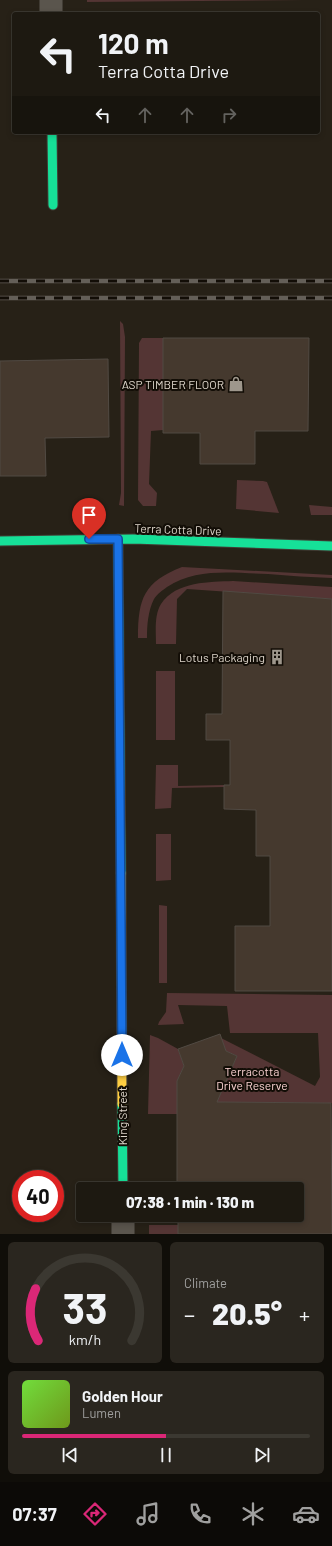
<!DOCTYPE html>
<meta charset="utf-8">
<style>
body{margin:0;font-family:Barlow,sans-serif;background:#2a261f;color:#f1f3f6;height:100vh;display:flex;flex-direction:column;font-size:15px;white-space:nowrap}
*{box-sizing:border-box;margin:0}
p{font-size:13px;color:#a0a09f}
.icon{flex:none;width:22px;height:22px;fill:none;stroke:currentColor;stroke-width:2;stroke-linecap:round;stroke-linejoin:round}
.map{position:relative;height:1234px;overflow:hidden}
.drawer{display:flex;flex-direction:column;gap:8px;padding:8px;background:#100e09;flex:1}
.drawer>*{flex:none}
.hud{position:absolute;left:12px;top:12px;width:308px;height:122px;border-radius:4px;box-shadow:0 2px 6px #0003,0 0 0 1px #3b3831;background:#1d1911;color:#f1f3f6;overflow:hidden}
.speed{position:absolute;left:12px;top:1170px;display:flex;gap:8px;font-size:20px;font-weight:700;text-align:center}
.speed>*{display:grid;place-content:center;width:52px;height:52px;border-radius:50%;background:#1d1911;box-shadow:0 2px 6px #0003,0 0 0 1px #3b3831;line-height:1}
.speed .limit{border:6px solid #d22;background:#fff;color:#111}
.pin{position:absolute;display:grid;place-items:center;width:34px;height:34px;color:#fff;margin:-41px -17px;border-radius:50% 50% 50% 0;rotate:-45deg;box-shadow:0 0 4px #0007}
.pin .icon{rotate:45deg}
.me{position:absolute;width:44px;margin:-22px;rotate:0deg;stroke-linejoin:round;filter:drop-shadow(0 0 3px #0008)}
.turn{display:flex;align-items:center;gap:14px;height:84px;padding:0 20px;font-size:18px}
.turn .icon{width:52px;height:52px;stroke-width:2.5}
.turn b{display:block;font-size:28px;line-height:34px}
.lanes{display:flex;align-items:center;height:38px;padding:0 20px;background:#0003;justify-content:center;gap:20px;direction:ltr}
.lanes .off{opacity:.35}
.big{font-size:30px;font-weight:800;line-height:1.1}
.drawer .widget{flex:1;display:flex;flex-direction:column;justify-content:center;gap:6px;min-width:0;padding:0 14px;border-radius:6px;background:#2a261f}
.drawer .dial{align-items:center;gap:0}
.dial svg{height:104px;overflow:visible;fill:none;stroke:#3b3831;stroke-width:7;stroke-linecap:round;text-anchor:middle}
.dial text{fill:#f1f3f6;stroke:none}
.song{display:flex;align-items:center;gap:12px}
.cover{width:48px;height:48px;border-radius:6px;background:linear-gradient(135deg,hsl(100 70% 55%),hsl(80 70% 35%))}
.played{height:4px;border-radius:2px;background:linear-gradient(90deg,#db2777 50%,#3b3831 50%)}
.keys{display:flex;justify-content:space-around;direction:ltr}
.heat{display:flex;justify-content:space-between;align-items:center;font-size:22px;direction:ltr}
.drawer .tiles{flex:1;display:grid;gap:8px;grid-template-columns:1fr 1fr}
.widget:last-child{grid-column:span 2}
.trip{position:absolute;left:76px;top:1182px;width:228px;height:40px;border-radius:4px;background:#1d1911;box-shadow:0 2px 6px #0003,0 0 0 1px #3b3831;font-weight:800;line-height:40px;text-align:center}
.tab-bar{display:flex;height:64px;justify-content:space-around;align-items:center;background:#0c0a07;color:#a0a09f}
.tab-bar .icon{width:28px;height:28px}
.tab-bar .selected{color:#db2777}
.tab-bar b{font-size:18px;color:#f1f3f6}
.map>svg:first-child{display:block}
.green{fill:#543534}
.building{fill:#45392e;stroke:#514a43}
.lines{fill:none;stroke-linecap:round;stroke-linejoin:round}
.street-casing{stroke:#413c34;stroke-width:24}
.fast-casing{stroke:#413c34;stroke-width:11}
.slow-casing{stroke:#413c34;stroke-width:11}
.street{stroke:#5a554d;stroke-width:22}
.fast{stroke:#16e098;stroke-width:9}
.slow{stroke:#ffcf43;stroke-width:9}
.rail-casing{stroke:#645f58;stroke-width:4.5}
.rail{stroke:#120d06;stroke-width:3;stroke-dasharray:9;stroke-linecap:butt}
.route-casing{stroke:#114b97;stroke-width:10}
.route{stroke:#1a73e8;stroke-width:7}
.labels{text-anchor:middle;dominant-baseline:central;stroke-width:4;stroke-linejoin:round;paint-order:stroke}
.poi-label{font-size:12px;fill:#ded6cb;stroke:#120d06;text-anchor:end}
.street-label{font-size:12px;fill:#ded6cb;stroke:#120d06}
.park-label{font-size:12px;fill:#f9d1d0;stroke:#120d06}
</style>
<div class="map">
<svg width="332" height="1234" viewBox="0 0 332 1234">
<rect width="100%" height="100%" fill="#272117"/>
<g class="green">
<path d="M87,0H304L87,2Z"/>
<path d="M120,321L123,324L125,337L124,506L119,505L121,493Z"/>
<path d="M142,338H163V430L151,431L149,484L157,493L156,506H143L138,500L139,343Z"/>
<path d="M237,480L263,481L267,482L279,513L236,509Z"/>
<path d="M309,505L332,507V515H311Z"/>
<path d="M182,567L332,575V578C311,577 289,576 268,574C234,573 197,567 167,587C163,590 157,594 154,599C148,611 147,625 147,638H138C138,598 144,582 182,567Z"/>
<path d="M233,581L332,587V599L187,589L177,599L176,644H156C156,632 154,615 161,604C176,581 210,582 233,581Z"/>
<rect x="156" y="671" width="19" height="69"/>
<path d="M156,765H178V786L224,785V787L172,788L171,808L155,809Z"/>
<path d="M156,834H171V880L156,881Z"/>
<path d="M159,905L167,906V983H159Z"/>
<path d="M167,993L332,995V1103L177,1102V1114H148L150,1035L158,1038L178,1049L184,1066L179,1077L194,1097L224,1086L237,1056L226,1051L221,1038L315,1086L320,1077L318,1033H230L227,1006L178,1005L184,1024L158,1025L159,1022L166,1012Z"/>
<rect x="149" y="1225" width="29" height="9"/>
</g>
<g class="building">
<path d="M163,338H309L308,431H255V464H200V433H163Z"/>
<path d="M108,359L109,437L45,438L46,476H0V361Z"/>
<path d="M223,591L332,599V991H235V926H270V856H256V810L224,809V785H230V740H206V714H222Z"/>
<path d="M220,1034L226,1051L237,1056L217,1102L331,1103L332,1234H178V1215H297V1189H177V1081L184,1066L178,1049Z"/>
</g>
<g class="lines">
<g class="street-casing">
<g id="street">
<path d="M51,0V14"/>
<path d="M123,1215V1234"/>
</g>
</g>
<g class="fast-casing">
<g id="fast">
<path d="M52,132L53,205"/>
<path d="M118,539L121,873"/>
<path d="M0,541L133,539L332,546"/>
<path d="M122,1104L123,1189"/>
</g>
</g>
<g class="slow-casing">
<path id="slow" d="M121,873L122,1104"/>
</g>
<use href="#street" class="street"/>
<use href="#fast" class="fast"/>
<use href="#slow" class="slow"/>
<g class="rail-casing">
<g id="rail">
<path d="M0,281H332"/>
<path d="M0,298H332"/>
</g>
</g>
<use href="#rail" class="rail"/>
</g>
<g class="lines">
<g class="route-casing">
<path id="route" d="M89,539H118L122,1055"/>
</g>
<use href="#route" class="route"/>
</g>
<defs>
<g id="shop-bare" transform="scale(1.2)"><path d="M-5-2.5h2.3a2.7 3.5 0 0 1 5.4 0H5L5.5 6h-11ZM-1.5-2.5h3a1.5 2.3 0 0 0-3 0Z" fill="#9e978c" stroke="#120d06" stroke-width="2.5" paint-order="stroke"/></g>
<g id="building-bare" transform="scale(1.2)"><path d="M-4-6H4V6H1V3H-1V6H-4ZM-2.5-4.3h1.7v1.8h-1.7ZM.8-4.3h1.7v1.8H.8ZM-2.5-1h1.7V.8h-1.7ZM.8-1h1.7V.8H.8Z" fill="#9e978c" stroke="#120d06" stroke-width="2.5" paint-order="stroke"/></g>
</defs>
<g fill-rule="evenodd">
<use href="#shop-bare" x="236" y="384"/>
<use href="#building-bare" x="277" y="657"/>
</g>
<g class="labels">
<g class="poi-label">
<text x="224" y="384">ASP TIMBER FLOOR</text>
<text x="265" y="657">Lotus Packaging</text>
</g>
<g class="street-label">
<text transform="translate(178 529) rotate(2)">Terra Cotta Drive</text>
<text transform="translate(122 1116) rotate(-90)">King Street</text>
</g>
<g class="park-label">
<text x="252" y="1071">Terracotta<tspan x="252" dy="14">Drive Reserve</tspan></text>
</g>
</g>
</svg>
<div class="speed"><div class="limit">40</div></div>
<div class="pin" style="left:89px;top:539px;background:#d93025"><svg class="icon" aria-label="arrive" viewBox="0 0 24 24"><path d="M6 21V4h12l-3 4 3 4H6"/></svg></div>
<svg class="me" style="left:122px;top:1055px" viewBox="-20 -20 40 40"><circle r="19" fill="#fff"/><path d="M0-13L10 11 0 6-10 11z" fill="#1a73e8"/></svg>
<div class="trip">07:38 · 1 min · 130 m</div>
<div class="hud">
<div class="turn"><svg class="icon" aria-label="left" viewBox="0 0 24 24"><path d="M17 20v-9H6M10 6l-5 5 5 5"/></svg><div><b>120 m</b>Terra Cotta Drive</div></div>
<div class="lanes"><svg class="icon" aria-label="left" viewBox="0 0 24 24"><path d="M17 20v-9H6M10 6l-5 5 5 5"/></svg><svg class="icon off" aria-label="ahead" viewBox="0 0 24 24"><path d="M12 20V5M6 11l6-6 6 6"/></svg><svg class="icon off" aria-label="ahead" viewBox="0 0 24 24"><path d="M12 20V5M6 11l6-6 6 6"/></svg><svg class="icon off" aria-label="right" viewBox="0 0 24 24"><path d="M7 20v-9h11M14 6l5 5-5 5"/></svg></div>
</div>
</div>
<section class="drawer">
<div class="tiles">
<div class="widget dial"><svg viewBox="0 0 100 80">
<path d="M14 69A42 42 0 1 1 86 69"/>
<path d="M14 69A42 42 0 0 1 12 29" stroke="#db2777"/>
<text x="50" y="56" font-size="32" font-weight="700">33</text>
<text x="50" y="72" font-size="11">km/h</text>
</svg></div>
<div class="widget"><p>Climate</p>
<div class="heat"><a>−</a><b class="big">20.5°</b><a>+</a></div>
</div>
<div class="widget">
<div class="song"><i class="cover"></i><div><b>Golden Hour</b><p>Lumen</p></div></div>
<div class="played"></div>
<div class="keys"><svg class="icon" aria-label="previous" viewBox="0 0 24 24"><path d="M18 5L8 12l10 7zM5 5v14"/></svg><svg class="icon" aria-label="pause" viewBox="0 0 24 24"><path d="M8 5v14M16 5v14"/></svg><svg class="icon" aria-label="next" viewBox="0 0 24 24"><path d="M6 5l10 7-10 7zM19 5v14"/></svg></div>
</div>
</div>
</section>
<nav class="tab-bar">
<b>07:37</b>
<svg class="icon selected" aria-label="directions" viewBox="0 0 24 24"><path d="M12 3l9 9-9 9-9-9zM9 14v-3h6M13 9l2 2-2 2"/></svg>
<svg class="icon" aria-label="music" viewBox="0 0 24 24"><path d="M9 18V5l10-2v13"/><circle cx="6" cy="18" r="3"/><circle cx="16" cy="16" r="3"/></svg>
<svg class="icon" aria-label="phone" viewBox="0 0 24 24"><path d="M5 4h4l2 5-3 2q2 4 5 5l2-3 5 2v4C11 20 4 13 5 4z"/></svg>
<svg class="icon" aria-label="climate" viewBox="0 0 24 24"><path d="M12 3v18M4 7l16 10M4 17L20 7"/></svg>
<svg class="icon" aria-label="car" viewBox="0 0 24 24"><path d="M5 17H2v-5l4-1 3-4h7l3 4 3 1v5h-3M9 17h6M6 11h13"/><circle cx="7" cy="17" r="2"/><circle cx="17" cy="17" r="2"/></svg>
</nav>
